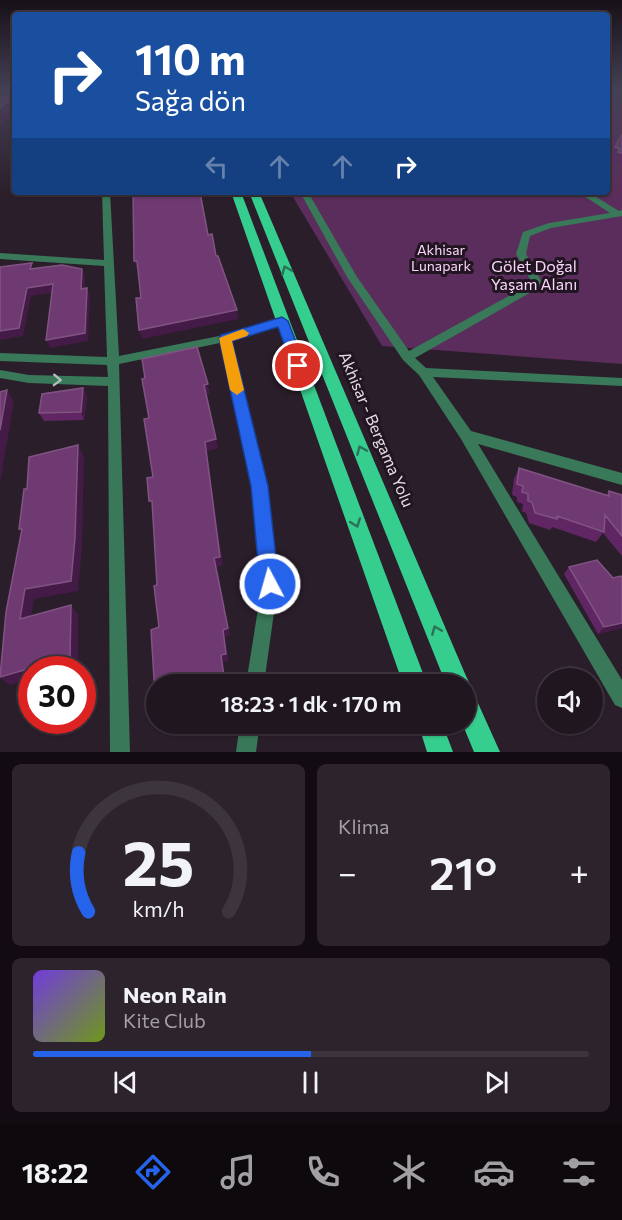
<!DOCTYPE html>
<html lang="tr">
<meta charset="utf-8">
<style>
body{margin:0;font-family:Commissioner,sans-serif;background:#2d232d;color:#f1f3f6;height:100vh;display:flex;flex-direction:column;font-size:22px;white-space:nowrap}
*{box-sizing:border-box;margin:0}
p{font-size:20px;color:#a29fa5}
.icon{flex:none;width:33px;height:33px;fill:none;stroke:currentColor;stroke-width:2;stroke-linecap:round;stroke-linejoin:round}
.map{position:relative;height:752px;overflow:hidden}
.panel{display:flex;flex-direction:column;gap:12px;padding:12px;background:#120c12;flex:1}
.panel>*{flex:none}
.top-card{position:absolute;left:12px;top:12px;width:598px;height:183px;border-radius:6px;box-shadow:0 2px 4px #0004,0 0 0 2px #3d353e;background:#1a4fa0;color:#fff;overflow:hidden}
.controls{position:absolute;left:537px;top:668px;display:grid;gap:12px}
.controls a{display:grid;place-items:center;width:66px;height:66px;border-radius:50%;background:#201620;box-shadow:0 2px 4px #0004,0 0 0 2px #3d353e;font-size:30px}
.speed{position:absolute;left:18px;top:656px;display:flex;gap:12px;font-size:30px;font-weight:700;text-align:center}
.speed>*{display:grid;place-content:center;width:78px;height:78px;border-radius:50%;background:#201620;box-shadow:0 2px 4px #0004,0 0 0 2px #3d353e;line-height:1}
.speed .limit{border:9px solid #d22;background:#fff;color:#111}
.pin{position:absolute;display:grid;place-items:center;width:51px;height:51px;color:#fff;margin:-26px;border:3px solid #fff;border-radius:50%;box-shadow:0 2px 6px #0007}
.me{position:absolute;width:66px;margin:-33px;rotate:354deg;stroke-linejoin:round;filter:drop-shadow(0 0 4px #0008)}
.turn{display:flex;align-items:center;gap:21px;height:126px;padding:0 24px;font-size:27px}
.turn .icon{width:78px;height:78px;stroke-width:2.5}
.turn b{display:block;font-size:42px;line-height:51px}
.lanes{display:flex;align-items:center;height:57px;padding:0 24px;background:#0003;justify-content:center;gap:30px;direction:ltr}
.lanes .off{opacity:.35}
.big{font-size:45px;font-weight:600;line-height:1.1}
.panel .tile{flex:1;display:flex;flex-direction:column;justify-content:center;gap:9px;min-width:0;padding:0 21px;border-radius:9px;background:#2d232d}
.panel .dial{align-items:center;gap:0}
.dial svg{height:156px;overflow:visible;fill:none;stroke:#3d353e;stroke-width:7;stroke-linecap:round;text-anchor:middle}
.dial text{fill:#f1f3f6;stroke:none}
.song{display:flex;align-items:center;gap:18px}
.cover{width:72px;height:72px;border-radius:9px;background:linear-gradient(135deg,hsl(260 70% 55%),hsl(80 70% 35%))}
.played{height:6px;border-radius:3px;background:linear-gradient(90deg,#2563eb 50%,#3d353e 50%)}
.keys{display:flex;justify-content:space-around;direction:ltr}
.heat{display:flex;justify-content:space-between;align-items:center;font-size:33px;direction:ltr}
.panel .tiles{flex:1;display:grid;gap:12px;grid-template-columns:1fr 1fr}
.tile:last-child{grid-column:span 2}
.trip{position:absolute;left:146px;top:674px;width:330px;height:60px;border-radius:30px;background:#201620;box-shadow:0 2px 4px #0004,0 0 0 2px #3d353e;font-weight:600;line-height:60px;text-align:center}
.tabs{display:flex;height:96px;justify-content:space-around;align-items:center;background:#0d090d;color:#a29fa5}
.tabs .icon{width:42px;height:42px}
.tabs .on{color:#2563eb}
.tabs b{font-size:27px;color:#f1f3f6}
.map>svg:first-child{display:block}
.green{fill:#5b2d5c}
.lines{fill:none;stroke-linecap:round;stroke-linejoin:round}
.street{fill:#397859;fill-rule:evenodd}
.primary{fill:#36ce8e;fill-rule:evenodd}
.wall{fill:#602663}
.shaded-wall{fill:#441a46}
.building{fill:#6e3a71;stroke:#815383;stroke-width:1.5}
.oneway{stroke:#2b7257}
.oneway2{stroke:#b2bfbc}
.route{fill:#2563eb;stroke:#184099;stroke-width:1.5}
.slow{fill:#f59e0b}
.labels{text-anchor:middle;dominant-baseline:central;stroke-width:6;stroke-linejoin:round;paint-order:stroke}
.far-park-label{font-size:14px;fill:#fad6fa;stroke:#201520}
.park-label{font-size:16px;fill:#fad6fa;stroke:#201520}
.street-label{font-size:16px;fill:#e6dee6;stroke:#201520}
</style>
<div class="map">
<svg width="622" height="752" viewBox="0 0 622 752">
<rect width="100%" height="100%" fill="#2a1e2a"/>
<path class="green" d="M608,91H622V364L382,346L290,192H608Z"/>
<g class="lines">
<g class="street">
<path d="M102,192H110L119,356L224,335L282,318L287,321L286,323L231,340L267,486L278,584L264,684H246L262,584L253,486L220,343L119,364L130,752H110L108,386L29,383L0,378V370L29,375L108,377L107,365L0,361V353L107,357L104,266L0,259V253L104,260Z"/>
<path d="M300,192H308L357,277L409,351L532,283L516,254L523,232L549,223L610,213L578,192H588L619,211L622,210V216L551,228L530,236L526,254L543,284L542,286L415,358L426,368L622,378V386L433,377L471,431L622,473V485L478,444L622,680V708L615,705L461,439L419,375L403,360L347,277Z"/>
<path d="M240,723H260L256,752H236Z"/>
</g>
<g class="primary">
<path d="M231,192H241L427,684H403Z"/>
<path d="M249,192H259L466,676L470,684L468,689L473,692L500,752H474L462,723H465V684H446Z"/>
<path d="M418,723H442L453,752H427Z"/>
</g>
</g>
<g class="wall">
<path d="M622,134V164L614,162L615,159L611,158Z"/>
<path d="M87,396L84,420L44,421L39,413Z"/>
<path d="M519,468L606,495L609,491L622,495V556L603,533L596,542L552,527L550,530L529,523L526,513L522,511L523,504L517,502V497L512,495L514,479Z"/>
<path d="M569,567L613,578L622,577V628L598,634L564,574Z"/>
</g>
<g class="shaded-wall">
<path d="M0,91H12L15,95V112L0,125Z"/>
<path d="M134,261H137L140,270H137Z"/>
<path d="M82,269L85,277L84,297L81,289Z"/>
<path d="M53,284L56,292L31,296L23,336L0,340V331L27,288Z"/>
<path d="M87,288L90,296L88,341L50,348L46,340Z"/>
<path d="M237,310L238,319L142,339L139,330Z"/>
<path d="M208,384L210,394L206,395L204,385Z"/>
<path d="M83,388L87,396L84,420L81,412Z"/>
<path d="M7,390L14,402L0,482V430Z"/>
<path d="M216,439L218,448L207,452L223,565L217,567L230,636L225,637L229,661L223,662L226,684H220L219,679L223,630L214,558L205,442Z"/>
<path d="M78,445L84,457L82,548L78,591L34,599L29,628L20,619L25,589Z"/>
<path d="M71,605L78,615V665L65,669H32V679L10,685L0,678Z"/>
<path d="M622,623V628L598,634L604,627Z"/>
</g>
<g class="building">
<path d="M11,91H15V95L0,108V97L12,95Z"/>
<path d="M622,134V153L618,152L620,149L615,147Z"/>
<path d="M133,192H200L208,235L212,234L216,256H218L237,310L139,330L136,298H141L137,261H134Z"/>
<path d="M32,263L30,269L62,265L82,269L81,289L87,288L85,333L46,340L53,284L27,288L19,328L0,331V267Z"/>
<path d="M197,347L208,384L204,385L216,439L205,442L220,557L214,558L228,628L223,630L226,654L221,655L224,677L219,679L220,684H156V711L151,630L159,627L154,586L157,585L152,501H149L147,478L153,477L144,419L149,418L142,379L145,378L142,359Z"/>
<path d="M83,388L81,412L39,413L42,394Z"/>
<path d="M7,390L0,430V392Z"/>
<path d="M78,445L75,538L71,581L25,589L20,619L71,605L70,657L0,677L6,612L22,529H19L24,489H27L29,457Z"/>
<path d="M519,468L609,496V491L622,495V536L605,515L604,532L557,516V519L535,513L532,502L528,501V494L522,492L523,486L517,484Z"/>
<path d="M597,560L613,578L621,576L622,577V623L604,627L569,567Z"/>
</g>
<defs><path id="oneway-chevron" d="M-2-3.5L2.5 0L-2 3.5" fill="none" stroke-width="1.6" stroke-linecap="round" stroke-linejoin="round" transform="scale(1.5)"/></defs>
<g class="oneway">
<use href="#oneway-chevron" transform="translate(286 270) rotate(-113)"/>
<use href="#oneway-chevron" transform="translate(361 450) rotate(-113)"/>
<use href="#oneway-chevron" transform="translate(356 523) rotate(70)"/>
<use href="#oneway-chevron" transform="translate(436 630) rotate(-113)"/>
</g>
<use class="oneway2" href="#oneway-chevron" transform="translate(57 380) rotate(2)"/>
<linearGradient id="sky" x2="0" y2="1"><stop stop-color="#171017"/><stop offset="0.46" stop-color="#444155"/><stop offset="1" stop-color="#444155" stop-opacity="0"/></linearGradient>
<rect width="622" height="196" fill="url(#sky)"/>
<path class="route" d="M282,317L288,321L305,366L303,369H294L292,366L278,327L232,341L268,486L279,584L276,590L270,593L263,590L260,584L251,486L219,338L221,335Z"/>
<path class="slow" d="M243,329L249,333L247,336L232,341L244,390L237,395L230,390L219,338Z"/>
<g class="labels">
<g class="far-park-label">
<text x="441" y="249">Akhisar<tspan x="441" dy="16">Lunapark</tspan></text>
</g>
<g class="park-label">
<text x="534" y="265">Gölet Doğal<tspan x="534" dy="18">Yaşam Alanı</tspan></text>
</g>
<g class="street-label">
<text transform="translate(377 429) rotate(67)">Akhisar - Bergama Yolu</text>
</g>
</g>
</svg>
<div class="controls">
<a><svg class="icon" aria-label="sound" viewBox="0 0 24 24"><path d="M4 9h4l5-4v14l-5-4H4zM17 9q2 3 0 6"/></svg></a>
</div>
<div class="speed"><div class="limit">30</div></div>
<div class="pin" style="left:298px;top:366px;background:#d93025"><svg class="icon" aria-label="arrive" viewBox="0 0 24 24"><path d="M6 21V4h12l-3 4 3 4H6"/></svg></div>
<svg class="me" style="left:270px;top:584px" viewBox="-20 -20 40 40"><circle r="17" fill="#2563eb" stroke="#fff" stroke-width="3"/><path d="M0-11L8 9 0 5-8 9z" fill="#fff"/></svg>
<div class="trip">18:23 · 1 dk · 170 m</div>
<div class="top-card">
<div class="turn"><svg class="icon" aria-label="right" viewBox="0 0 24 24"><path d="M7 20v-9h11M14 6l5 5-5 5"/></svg><div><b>110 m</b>Sağa dön</div></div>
<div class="lanes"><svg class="icon off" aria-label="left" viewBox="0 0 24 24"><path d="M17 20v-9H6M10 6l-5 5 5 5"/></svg><svg class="icon off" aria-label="ahead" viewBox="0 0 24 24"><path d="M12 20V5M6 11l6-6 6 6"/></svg><svg class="icon off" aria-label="ahead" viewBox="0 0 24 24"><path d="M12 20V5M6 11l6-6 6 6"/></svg><svg class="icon" aria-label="right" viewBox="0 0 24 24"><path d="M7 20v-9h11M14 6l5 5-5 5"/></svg></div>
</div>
</div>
<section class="panel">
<div class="tiles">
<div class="tile dial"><svg viewBox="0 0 100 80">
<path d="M14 69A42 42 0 1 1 86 69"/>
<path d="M14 69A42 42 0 0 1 9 39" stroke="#2563eb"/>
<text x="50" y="56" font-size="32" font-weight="700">25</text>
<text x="50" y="72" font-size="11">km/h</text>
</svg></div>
<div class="tile"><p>Klima</p>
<div class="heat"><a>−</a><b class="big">21°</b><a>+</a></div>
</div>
<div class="tile">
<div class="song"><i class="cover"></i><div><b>Neon Rain</b><p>Kite Club</p></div></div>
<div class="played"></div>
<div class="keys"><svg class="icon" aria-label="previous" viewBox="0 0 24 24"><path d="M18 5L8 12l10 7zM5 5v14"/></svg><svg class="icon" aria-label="pause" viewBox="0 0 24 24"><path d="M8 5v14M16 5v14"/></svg><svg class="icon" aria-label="next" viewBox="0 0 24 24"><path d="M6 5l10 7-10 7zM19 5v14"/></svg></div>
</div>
</div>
</section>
<nav class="tabs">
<b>18:22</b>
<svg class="icon on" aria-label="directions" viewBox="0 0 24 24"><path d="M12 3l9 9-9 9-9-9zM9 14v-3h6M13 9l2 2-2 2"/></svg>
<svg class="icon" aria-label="music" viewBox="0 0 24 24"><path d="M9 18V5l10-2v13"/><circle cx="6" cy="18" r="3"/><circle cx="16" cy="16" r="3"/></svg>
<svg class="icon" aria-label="phone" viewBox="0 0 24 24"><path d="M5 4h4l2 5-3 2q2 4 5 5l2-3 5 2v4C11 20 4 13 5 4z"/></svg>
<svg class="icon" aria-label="climate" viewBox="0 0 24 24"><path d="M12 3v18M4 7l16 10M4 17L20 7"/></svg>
<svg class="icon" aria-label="car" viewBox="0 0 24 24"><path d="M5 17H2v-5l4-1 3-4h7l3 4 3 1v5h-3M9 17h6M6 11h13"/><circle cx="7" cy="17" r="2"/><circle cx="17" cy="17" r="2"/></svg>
<svg class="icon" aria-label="filters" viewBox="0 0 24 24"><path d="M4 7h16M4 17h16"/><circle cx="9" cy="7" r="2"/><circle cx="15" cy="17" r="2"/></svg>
</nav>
